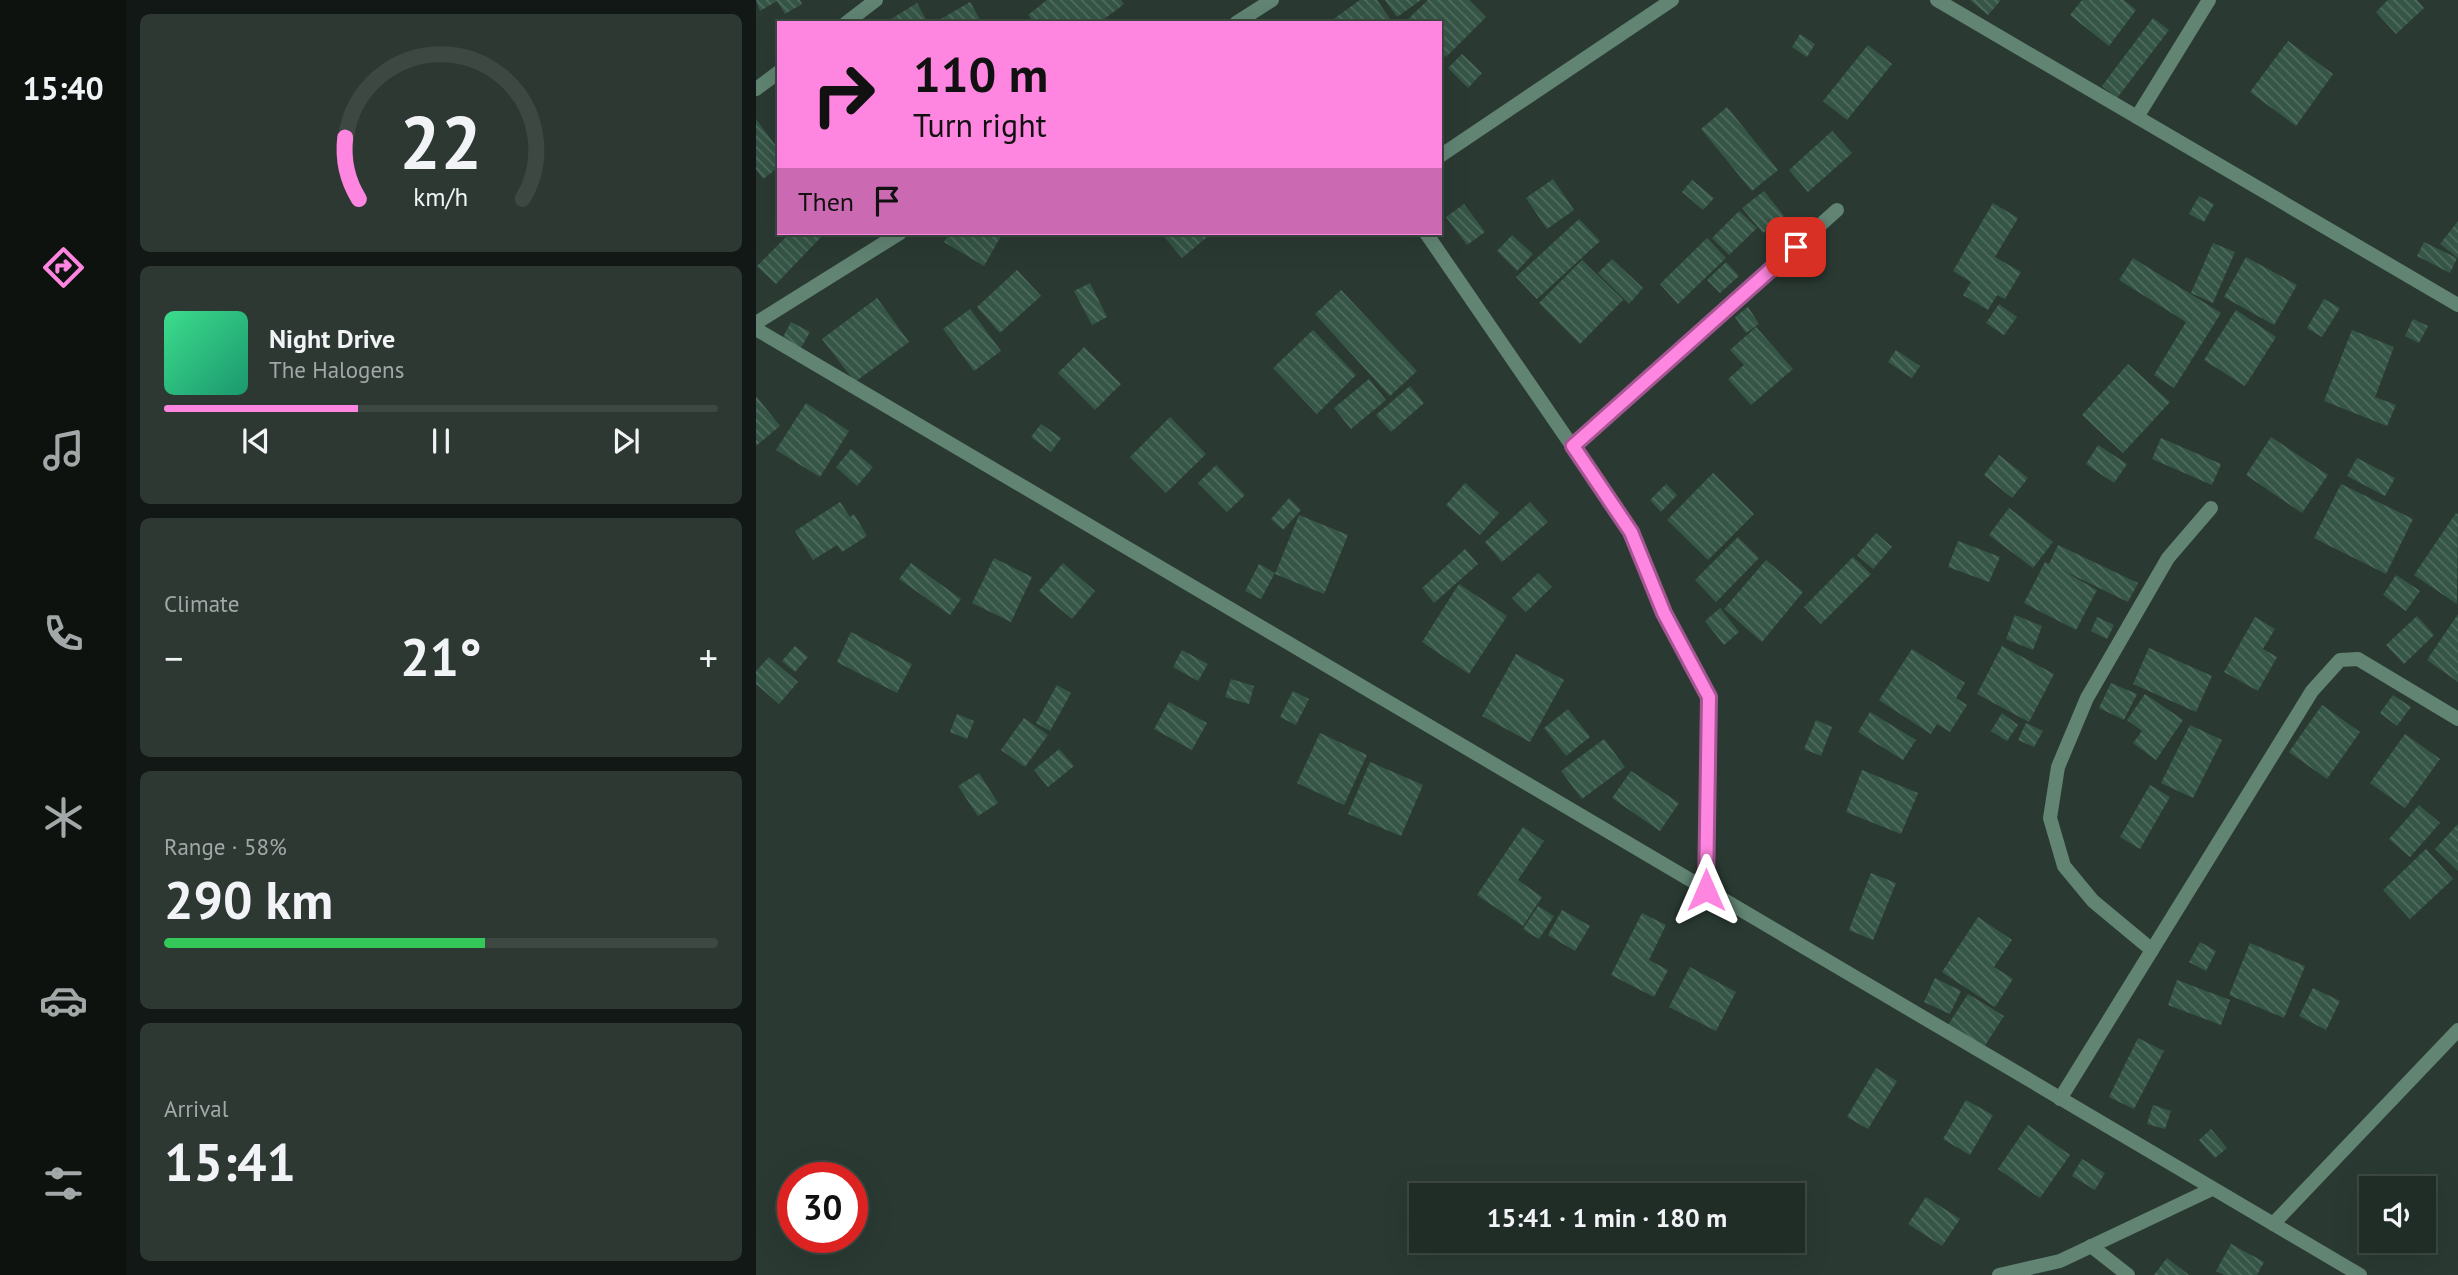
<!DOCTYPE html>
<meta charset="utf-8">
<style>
body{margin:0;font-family:"PT Sans",sans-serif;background:#2d3832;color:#f1f3f6;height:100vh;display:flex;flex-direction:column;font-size:26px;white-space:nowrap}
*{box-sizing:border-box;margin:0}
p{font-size:23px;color:#a2a7a7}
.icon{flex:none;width:38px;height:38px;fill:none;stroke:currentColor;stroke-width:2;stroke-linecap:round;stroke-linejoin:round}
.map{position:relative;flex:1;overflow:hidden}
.drawer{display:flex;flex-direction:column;gap:14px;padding:14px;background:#121815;width:630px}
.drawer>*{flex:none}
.top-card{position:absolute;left:21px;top:21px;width:665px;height:214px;border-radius:0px;box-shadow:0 7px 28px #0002,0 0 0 2px #3d4843;background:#fe85e0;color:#111;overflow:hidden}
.buttons{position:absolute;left:1603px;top:1176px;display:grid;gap:14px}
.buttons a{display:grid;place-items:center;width:77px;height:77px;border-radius:0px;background:#202c26;box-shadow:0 7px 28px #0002,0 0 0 2px #3d4843;font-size:35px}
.speed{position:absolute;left:21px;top:1162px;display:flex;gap:14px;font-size:35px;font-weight:700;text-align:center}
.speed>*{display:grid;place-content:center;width:91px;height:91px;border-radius:50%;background:#202c26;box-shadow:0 7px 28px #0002,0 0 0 2px #3d4843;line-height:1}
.speed .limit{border:10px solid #d22;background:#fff;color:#111}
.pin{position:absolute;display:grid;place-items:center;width:60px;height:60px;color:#fff;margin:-30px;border-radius:14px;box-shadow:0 4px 10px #0006}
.me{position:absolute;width:77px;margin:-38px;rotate:0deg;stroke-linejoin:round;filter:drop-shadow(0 0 5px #0008)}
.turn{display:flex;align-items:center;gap:24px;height:147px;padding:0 21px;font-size:32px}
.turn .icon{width:91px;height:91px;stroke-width:2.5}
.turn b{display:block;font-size:49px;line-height:60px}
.then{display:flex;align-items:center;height:66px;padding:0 21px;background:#0003;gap:14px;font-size:26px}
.big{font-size:52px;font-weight:600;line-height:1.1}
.drawer .card{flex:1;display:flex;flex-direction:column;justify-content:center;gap:10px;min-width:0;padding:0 24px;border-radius:10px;background:#2d3832}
.drawer .dial{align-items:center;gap:0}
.dial svg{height:182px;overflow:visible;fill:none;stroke:#3d4843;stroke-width:7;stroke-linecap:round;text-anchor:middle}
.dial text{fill:#f1f3f6;stroke:none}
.song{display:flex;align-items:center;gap:21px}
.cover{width:84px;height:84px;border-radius:10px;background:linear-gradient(135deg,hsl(150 70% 55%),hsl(160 70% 35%))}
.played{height:7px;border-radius:4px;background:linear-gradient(90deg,#fe85e0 35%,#3d4843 35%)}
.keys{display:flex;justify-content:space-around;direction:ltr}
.heat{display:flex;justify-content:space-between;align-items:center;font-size:38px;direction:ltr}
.charge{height:10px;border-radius:5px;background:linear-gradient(90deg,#34c759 58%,#3d4843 0)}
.trip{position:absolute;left:653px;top:1183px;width:396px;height:70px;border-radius:0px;background:#202c26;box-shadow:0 7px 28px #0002,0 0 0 2px #3d4843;font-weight:600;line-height:70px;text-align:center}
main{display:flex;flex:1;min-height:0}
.menu{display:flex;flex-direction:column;width:126px;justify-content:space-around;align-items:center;background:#0d120f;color:#a2a7a7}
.menu .icon{width:49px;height:49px}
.menu .selected{color:#fe85e0}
.menu b{font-size:32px;color:#f1f3f6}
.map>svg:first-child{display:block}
.building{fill:url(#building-back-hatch)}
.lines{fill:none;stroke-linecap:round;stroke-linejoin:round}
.street{stroke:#618473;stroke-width:14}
.route-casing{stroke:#a55692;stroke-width:18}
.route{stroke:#fe85e0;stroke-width:12}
</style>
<main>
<nav class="menu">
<b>15:40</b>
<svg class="icon selected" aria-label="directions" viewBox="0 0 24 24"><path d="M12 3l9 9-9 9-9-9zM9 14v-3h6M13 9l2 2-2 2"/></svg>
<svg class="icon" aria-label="music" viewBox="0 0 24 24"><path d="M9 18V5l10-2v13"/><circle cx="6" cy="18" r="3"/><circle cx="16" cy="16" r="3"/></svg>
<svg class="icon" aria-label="phone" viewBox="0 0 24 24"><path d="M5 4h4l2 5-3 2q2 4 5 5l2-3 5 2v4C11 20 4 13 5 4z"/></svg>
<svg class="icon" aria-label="climate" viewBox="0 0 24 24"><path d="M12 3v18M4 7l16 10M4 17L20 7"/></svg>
<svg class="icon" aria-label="car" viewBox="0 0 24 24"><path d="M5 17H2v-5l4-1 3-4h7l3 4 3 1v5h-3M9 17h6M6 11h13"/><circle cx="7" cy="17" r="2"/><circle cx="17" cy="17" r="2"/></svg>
<svg class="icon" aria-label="filters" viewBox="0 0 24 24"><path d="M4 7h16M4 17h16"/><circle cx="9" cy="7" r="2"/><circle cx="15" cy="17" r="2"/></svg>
</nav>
<section class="drawer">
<div class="card dial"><svg viewBox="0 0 100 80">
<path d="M14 69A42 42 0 1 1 86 69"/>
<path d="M14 69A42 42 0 0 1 8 42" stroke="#fe85e0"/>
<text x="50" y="56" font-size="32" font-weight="700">22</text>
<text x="50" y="72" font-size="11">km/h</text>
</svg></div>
<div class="card">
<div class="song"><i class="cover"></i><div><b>Night Drive</b><p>The Halogens</p></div></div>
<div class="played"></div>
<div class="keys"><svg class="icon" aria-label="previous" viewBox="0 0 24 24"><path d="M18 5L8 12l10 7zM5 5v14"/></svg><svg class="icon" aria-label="pause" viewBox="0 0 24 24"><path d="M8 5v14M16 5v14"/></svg><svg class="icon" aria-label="next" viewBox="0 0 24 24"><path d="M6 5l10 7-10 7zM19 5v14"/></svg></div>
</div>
<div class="card"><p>Climate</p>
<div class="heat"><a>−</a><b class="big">21°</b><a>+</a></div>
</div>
<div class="card"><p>Range · 58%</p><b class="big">290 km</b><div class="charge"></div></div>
<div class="card"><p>Arrival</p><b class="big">15:41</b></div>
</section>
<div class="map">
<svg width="1702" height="1275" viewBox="0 0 1702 1275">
<defs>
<pattern id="building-back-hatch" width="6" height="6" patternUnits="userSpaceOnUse" patternTransform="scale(1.75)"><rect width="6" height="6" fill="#355546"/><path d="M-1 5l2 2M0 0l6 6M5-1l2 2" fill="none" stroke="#516d60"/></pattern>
</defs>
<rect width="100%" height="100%" fill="#2a3a32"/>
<g class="building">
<path d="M0,0H44L46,4L29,14L21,1L4,11Z"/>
<path d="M291,0H365L368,4L343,23H279L272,15Z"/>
<path d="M604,0H621L637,23H572Z"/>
<path d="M629,0H665L641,17Z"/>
<path d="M672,0H713L730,17L690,57L684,52V23H656L652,19Z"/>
<path d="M1214,0H1245L1232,15Z"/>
<path d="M1326,0H1368L1380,10L1353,46L1314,15Z"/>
<path d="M1632,0H1661L1668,8L1640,34L1620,12Z"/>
<path d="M214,2L226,23H178Z"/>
<path d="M161,3L172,23H133L132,21Z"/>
<path d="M1397,18L1413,30L1361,98L1346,86Z"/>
<path d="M1044,34L1059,44L1051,57L1036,47Z"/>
<path d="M1532,41L1577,74L1540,126L1494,92Z"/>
<path d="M1112,45L1136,64L1091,120L1067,101Z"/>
<path d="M706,54L726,73L712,88L692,68Z"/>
<path d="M971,107L1022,170L996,191L945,129Z"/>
<path d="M0,119L23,150V167L7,179L0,169Z"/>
<path d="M1076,131L1096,153L1052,192L1033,170Z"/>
<path d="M797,179L818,210L791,229L770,198Z"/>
<path d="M936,180L958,198L947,210L926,192Z"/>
<path d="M1008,191L1028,216L1007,233L986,208Z"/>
<path d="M1443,196L1458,204L1448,222L1433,214Z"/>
<path d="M1237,203L1262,218L1239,257L1265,272L1249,299L1241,295L1232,310L1207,295L1215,282L1197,271Z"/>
<path d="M708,204L729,232L711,245L690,217Z"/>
<path d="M983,211L1001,228L973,255L956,238Z"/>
<path d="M823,219L844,241L781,299L760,277Z"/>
<path d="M1702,221V258L1684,244Z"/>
<path d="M34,233L68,234L20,284L1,266Z"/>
<path d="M194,233H239L245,236L228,266L188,242Z"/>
<path d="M405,233H456L426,258Z"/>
<path d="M756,235L777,254L761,271L741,251Z"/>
<path d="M951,238L970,258L922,304L904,284Z"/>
<path d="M1668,242L1701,258L1694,273L1661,256Z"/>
<path d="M1457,243L1479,252L1457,303L1435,293Z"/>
<path d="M1490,257L1541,285L1518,325L1468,297Z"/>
<path d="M1377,258L1465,313L1418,388L1398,375L1430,322L1363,280Z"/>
<path d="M856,259L887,288L873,304L842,273Z"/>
<path d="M826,260L867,300L824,344L783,303Z"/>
<path d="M970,262L983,276L964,293L951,280Z"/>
<path d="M261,270L285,296L244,333L221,307Z"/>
<path d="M334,283L351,317L336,325L318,291Z"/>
<path d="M585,290L661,371L634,396L559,314Z"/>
<path d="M121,298L153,342L99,382L66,339Z"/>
<path d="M1568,299L1584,308L1566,337L1551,328Z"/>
<path d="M1243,304L1261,317L1248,335L1230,323Z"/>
<path d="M992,307L1003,324L990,333L979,317Z"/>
<path d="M214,309L245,351L218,371L187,329Z"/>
<path d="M1480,310L1520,337L1489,386L1448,360Z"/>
<path d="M1657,319L1672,326L1663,343L1649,336Z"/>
<path d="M35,322L54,332L45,348L27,337Z"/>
<path d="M1000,327L1037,369L995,405L972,379L988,365L974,350Z"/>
<path d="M557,330L600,375L561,414L517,368Z"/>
<path d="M1596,330L1638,347L1619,397L1640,405L1631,426L1568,401Z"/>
<path d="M328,347L365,384L339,410L302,373Z"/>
<path d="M1140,350L1164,366L1156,378L1132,362Z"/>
<path d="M1372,364L1414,402L1367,453L1326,415Z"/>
<path d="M613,379L630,400L595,429L578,408Z"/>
<path d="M654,386L668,403L635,432L620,415Z"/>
<path d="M0,396L24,426L0,446Z"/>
<path d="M50,403L93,431L64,477L20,450Z"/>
<path d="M414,417L450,454L410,493L374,457Z"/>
<path d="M285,424L305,438L295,452L275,437Z"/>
<path d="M1515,437L1572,475L1546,513L1490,475Z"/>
<path d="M1405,438L1465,464L1456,485L1396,459Z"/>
<path d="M1342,445L1371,464L1358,483L1330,464Z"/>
<path d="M95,449L117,467L101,486L80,467Z"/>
<path d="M1243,455L1272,478L1256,498L1228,475Z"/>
<path d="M1601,458L1639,478L1629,496L1591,476Z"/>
<path d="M460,465L489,495L471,512L442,483Z"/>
<path d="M957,473L998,514L952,560L911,520Z"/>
<path d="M709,483L743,513L724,535L690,505Z"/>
<path d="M910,484L921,495L905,512L894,500Z"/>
<path d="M1585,484L1657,519L1630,574L1558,538Z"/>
<path d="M533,498L545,510L527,530L515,519Z"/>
<path d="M84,502L94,517L98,514L111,536L86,552L81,545L57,560L39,531Z"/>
<path d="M774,502L792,522L746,562L729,542Z"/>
<path d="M1253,508L1297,542L1277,568L1233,535Z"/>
<path d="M1700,513L1702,515L1701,604L1658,575Z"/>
<path d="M543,515L592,535L568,594L519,574Z"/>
<path d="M1120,533L1136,547L1117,569L1101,555Z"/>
<path d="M982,537L1003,558L960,602L939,580Z"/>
<path d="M1202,541L1244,557L1233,582L1192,567Z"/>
<path d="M1302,545L1382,583L1372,602L1304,569L1341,590L1320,630L1268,603L1289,562L1293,564Z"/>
<path d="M709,549L722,564L678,603L666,588Z"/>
<path d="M1097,557L1115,574L1065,624L1048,607Z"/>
<path d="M238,558L276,577L255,622L216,603Z"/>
<path d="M1010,560L1047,592L1006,642L968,609Z"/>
<path d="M155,563L205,599L194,615L143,579Z"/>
<path d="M307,563L339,591L316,619L283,591Z"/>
<path d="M503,564L519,573L505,599L489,591Z"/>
<path d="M782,573L796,587L770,612L756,598Z"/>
<path d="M1640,575L1664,591L1650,611L1627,595Z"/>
<path d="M703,584L751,616L713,674L666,642Z"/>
<path d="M964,608L983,632L968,645L949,621Z"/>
<path d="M1702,614V682L1671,660Z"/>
<path d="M1259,615L1286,626L1277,650L1250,639Z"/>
<path d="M1661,616L1678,635L1648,664L1630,645Z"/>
<path d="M1341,617L1358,625L1351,639L1335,631Z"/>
<path d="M1499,617L1519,629L1507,649L1521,657L1502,691L1468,672Z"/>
<path d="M95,632L156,664L141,693L81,662Z"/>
<path d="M39,646L52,657L39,672L26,661Z"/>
<path d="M1246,646L1298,674L1273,722L1221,694Z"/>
<path d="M1393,648L1456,676L1440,712L1377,684Z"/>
<path d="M1156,649L1209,683L1200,698L1211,705L1194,732L1181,724L1175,734L1123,700Z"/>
<path d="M426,650L452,664L442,681L417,667Z"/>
<path d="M760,654L808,680L774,742L726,716Z"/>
<path d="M13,657L42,682L23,704L0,684V671Z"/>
<path d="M475,679L498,686L493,704L469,697Z"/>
<path d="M1355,683L1381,694L1368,720L1343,708Z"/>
<path d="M301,685L315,693L294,731L280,723Z"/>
<path d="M537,691L553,699L540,725L524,717Z"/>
<path d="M1389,694L1427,720L1400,760L1377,743L1386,731L1371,720Z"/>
<path d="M1637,695L1655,707L1641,726L1624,713Z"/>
<path d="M413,702L451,723L436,750L398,729Z"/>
<path d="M1566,705L1604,732L1571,779L1533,752Z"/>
<path d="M812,709L834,737L810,756L788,728Z"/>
<path d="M1114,712L1160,740L1147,760L1102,732Z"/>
<path d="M1246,713L1262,725L1251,741L1235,731Z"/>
<path d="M201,714L218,721L211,739L194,732Z"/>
<path d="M268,718L292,735L269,767L245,750Z"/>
<path d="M1060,720L1076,727L1065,756L1048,749Z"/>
<path d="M1270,723L1287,731L1278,747L1262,740Z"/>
<path d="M1434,725L1466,740L1437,798L1405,783Z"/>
<path d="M564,733L611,755L588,805L541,783Z"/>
<path d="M1649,734L1684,759L1649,808L1614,783Z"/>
<path d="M848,739L869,767L826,799L805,771Z"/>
<path d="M303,749L318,766L292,787L278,770Z"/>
<path d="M614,762L667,785L645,836L592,814Z"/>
<path d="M1106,770L1162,793L1145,834L1090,812Z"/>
<path d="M875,771L923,803L904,831L856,798Z"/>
<path d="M223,773L242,803L222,816L202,786Z"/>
<path d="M1394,785L1414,797L1384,849L1364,837Z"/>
<path d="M1663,805L1684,823L1654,857L1633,839Z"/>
<path d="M1702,824V871L1679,849Z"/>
<path d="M767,827L788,841L762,880L786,897L767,926L721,895Z"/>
<path d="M1670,849L1697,879L1654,919L1627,890Z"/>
<path d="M1115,873L1140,883L1117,940L1093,930Z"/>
<path d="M782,906L798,916L783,939L767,929Z"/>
<path d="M806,910L834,926L819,951L792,935Z"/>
<path d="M886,913L910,925L893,960L912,970L898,997L855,975Z"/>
<path d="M1222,917L1256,940L1238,967L1257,979L1239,1007L1186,972Z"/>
<path d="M1444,942L1460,951L1450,971L1433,962Z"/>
<path d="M1494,943L1549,966L1528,1018L1473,995Z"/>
<path d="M934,967L980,992L960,1031L913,1007Z"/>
<path d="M1179,978L1205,991L1194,1014L1168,1002Z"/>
<path d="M1421,980L1474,1000L1465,1025L1412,1005Z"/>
<path d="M1557,988L1584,1001L1570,1030L1543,1016Z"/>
<path d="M1212,994L1248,1016L1228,1047L1192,1025Z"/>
<path d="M1382,1038L1408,1051L1378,1109L1353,1097Z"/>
<path d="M1120,1068L1141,1081L1112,1129L1091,1117Z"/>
<path d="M1210,1100L1237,1115L1214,1155L1187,1139Z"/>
<path d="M1397,1105L1415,1111L1409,1129L1391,1124Z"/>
<path d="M1272,1125L1314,1155L1284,1198L1242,1169Z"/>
<path d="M1455,1129L1471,1148L1459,1158L1443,1140Z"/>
<path d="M1326,1159L1349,1173L1339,1190L1316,1176Z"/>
<path d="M1170,1197L1204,1219L1186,1246L1152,1224Z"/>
<path d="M1475,1244L1508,1262L1501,1275H1468L1460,1271Z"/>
<path d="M1411,1258L1433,1275H1398Z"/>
</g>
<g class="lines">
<g class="street">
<path d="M1181,0L1702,305"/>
<path d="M90,23L120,0"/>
<path d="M480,23L516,0"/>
<path d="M0,89L23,72"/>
<path d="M1381,117L1453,0"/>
<path d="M684,156L916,0"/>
<path d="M670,233L875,532L908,613L953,697L950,890"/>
<path d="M0,323L144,233"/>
<path d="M0,329L1604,1275"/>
<path d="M817,446L1081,210"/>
<path d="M1396,950L1337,901L1308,866L1294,818L1302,767L1331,698L1412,558L1455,508"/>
<path d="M1304,1099L1556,691L1584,660L1602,659L1702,719"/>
<path d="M1517,1224L1702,1030"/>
<path d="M1335,1246L1372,1275"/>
<path d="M1243,1275L1304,1261L1456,1189"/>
</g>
</g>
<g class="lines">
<g class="route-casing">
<path id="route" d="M950,890L953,697L908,613L875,532L817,446L1040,247"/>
</g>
<use href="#route" class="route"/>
</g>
</svg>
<div class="buttons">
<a><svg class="icon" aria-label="sound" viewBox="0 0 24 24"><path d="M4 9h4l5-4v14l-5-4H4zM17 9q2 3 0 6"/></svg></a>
</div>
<div class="speed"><div class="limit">30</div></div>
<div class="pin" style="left:1040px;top:247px;background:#d93025"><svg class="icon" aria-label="arrive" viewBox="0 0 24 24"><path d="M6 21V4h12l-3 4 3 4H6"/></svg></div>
<svg class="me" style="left:950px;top:890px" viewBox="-20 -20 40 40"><path d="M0-17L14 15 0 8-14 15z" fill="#fe85e0" stroke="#fff" stroke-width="4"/></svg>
<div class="trip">15:41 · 1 min · 180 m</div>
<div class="top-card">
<div class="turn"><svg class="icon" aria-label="right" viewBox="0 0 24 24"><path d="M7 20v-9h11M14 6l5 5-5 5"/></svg><div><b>110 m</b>Turn right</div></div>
<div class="then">Then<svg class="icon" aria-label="arrive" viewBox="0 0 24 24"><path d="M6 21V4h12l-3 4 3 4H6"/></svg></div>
</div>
</div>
</main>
